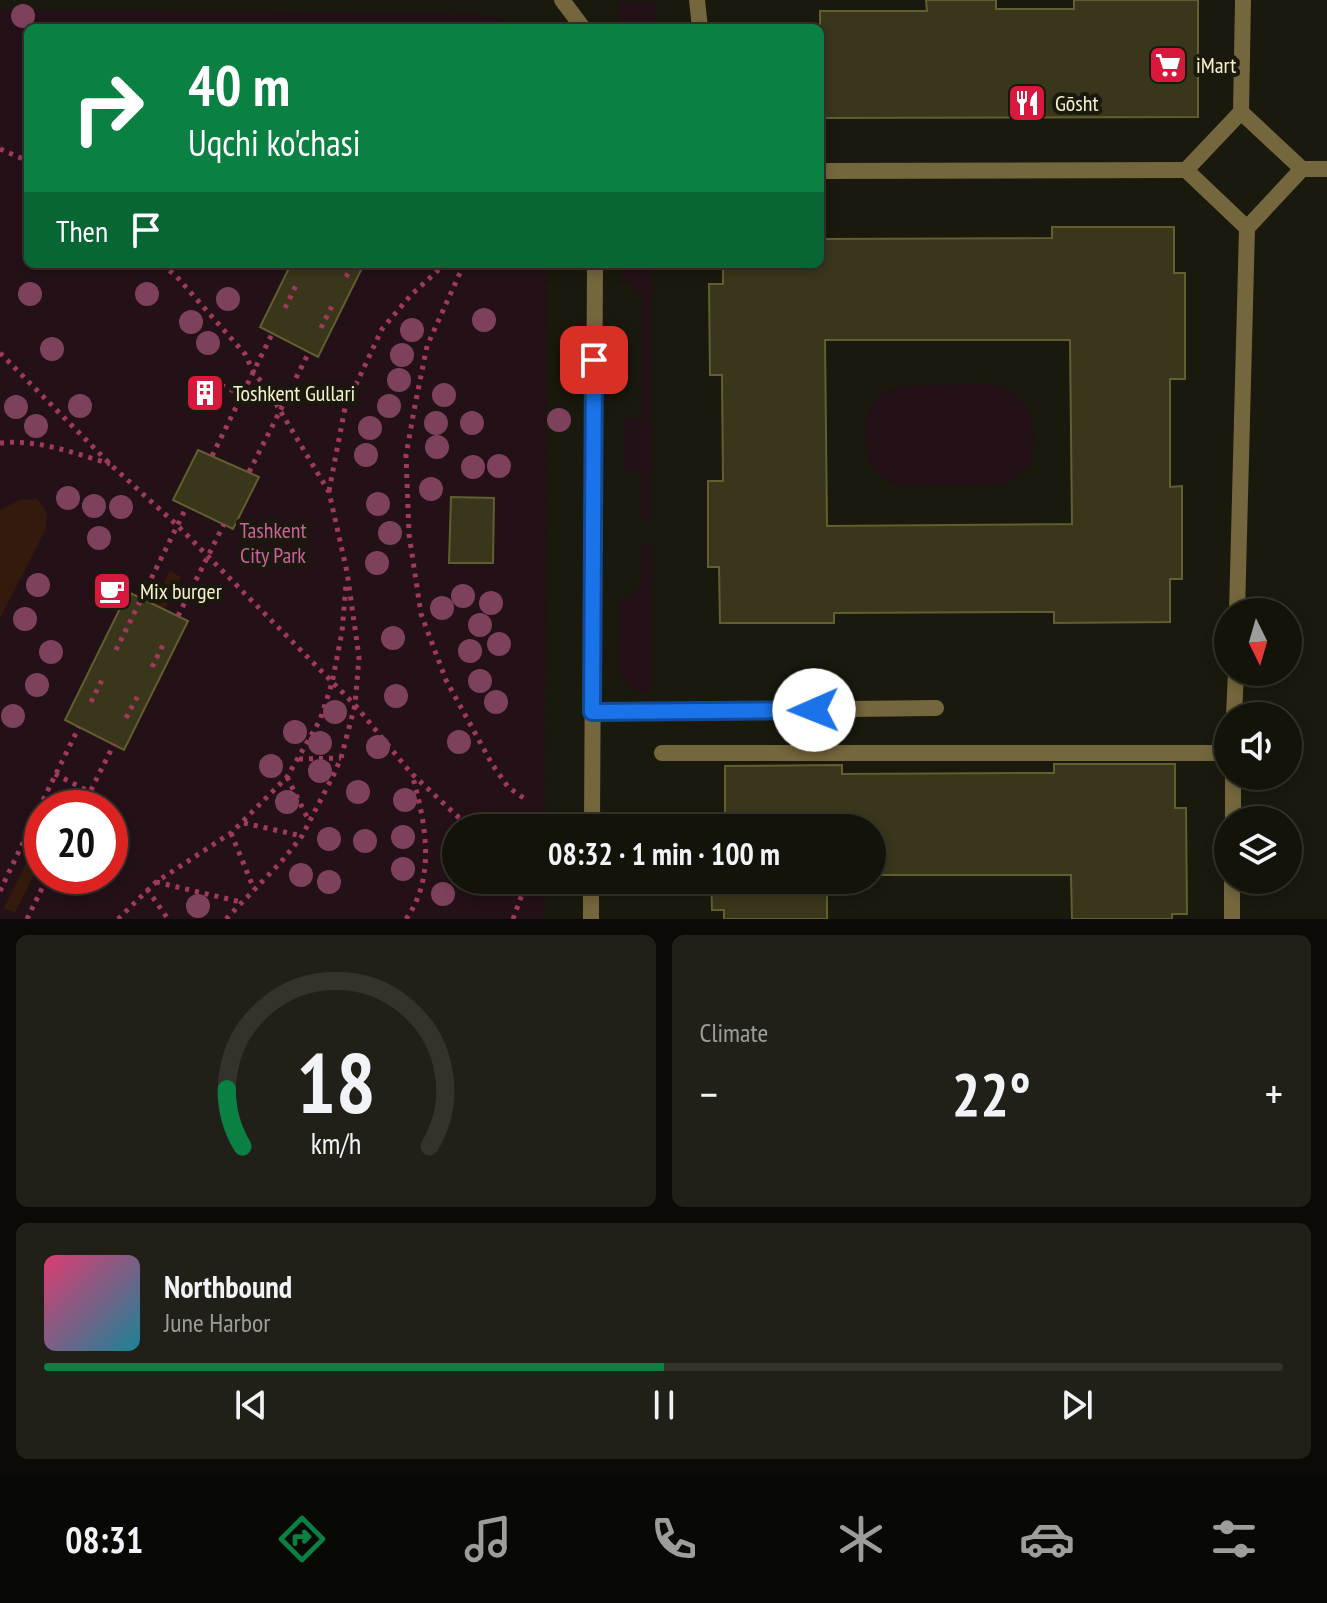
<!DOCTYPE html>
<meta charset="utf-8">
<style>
body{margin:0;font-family:"PT Sans Narrow",sans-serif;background:#212018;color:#f1f3f6;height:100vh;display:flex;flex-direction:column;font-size:30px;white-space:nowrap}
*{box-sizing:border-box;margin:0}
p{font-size:26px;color:#9d9e9c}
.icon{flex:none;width:44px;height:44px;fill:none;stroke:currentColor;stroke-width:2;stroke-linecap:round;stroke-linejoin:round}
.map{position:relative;height:919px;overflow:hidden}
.sheet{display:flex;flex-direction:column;gap:16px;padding:16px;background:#0b0a06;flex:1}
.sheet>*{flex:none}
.guide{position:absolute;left:24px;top:24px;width:800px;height:244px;border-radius:12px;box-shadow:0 4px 12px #0003,0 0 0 2px #33322b;background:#0b8043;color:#fff;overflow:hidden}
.needle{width:52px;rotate:175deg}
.controls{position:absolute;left:1214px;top:598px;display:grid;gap:16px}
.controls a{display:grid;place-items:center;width:88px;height:88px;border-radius:50%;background:#14130a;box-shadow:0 4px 12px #0003,0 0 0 2px #33322b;font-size:40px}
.speed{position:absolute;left:24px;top:790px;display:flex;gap:16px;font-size:40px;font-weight:700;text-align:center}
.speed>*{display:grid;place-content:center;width:104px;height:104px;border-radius:50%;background:#14130a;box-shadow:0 4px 12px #0003,0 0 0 2px #33322b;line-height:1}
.speed .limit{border:12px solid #d22;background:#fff;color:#111}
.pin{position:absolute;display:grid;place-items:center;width:68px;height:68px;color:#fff;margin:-34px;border-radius:16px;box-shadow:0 4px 12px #0006}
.me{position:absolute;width:88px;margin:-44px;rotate:269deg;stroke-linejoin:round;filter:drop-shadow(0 0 6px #0008)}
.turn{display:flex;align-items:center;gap:28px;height:168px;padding:0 32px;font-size:36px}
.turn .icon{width:104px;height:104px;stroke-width:2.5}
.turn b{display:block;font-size:56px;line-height:68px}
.then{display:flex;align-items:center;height:76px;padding:0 32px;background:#0003;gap:16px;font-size:30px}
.big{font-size:60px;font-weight:700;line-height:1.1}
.sheet .widget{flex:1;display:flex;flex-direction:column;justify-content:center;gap:12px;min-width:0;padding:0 28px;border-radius:12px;background:#212018}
.sheet .dial{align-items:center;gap:0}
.dial svg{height:208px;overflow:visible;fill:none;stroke:#33322b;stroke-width:7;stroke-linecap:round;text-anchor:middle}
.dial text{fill:#f1f3f6;stroke:none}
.song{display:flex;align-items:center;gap:24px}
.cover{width:96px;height:96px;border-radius:12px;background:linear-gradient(135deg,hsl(340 70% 55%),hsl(190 70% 35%))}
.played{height:8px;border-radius:4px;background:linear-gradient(90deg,#0b8043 50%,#33322b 50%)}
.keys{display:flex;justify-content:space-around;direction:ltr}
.heat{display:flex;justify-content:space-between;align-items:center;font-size:44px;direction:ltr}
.sheet .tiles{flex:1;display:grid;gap:16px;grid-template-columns:1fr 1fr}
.widget:last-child{grid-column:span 2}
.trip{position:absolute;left:442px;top:814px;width:444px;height:80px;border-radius:40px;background:#14130a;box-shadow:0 4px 12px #0003,0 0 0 2px #33322b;font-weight:700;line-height:80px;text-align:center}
.menu{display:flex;height:128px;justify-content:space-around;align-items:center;background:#080804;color:#9d9e9c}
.menu .icon{width:56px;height:56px}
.menu .on{color:#0b8043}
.menu b{font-size:36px;color:#f1f3f6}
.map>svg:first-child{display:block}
.green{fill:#231117;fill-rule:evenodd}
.water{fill:#331a0d}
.building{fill:#39361b;stroke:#625e30;stroke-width:2;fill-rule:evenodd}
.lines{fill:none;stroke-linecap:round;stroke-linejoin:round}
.path{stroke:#a03a5d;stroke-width:5;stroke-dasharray:4 6;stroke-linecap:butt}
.service{stroke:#74663d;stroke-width:16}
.pedestrian{stroke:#74663d;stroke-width:16}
.minor{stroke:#74663d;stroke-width:16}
.tree{fill:#7e415c}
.route-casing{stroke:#114b97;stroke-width:20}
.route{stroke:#1a73e8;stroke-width:14}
.labels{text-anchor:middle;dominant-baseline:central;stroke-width:8;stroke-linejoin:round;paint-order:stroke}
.poi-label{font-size:22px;fill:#f9f1cc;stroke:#1a190d;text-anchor:start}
.park-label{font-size:22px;fill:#cf629d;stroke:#1a190d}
</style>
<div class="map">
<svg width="1327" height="919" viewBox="0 0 1327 919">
<rect width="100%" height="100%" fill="#1a190d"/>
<g class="green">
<path d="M619,2H656L655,28H629L619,20Z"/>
<path d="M0,9L473,14L500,18L522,28H28V264H547L545,828H456V880H545V919H0ZM42,808H110V876H42Z"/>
<path d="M623,264H651V520L641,517V472L624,471L625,418H643V296L622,279Z"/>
<path d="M990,383C1035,399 1037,419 1032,463L1006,485L898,486L879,476L869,462L865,439L866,417L881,393L901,386Z"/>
<path d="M641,545H651V693C635,691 625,687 619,671V601L640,588Z"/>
</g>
<g class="water">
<path d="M37,499L47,513L46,529L0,618V510L19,500Z"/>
<path d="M170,571L181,577L103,735L92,729Z"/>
<path d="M42,831V859L15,913L4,908Z"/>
</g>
<g class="building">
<path d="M926,0H996V9H1074V0H1198V117L820,118V11H927Z"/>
<path d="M1052,227H1174V273H1185V379H1170V487L1182,486V579H1170V622L1054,623V612H1018L834,613V623H720L719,567H708V481H723L722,375H710L709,284H723V264H820V239L1052,238ZM825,340H1070L1072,524L827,526Z"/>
<path d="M291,264H364L318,357L260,327Z"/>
<path d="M198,450L259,477L233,529L173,500Z"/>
<path d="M451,497L494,498L493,563H449Z"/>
<path d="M128,592L188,621L124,750L65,720Z"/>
<path d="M1054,764H1175V808H1186L1187,914H1172V919H1072L1071,875H872V828H711V820H725V766L842,765V774L1020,773H1054Z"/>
<path d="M711,880H827V919H724V910H712Z"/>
</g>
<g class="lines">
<g class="path">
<path d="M0,149L28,161"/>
<path d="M162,264L177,277L245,354L253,371L269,392"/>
<path d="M464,264L427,346L416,400L406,455L409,534L421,614L446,680L492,764L508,787L525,799"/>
<path d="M346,277L353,264"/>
<path d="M285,308L297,283"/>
<path d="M321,328L334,302"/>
<path d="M0,353L111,465L178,526L355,705L411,773L470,828"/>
<path d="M296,378L309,352"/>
<path d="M221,385L242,395"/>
<path d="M0,443C37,439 75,453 110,464"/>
<path d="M212,456L272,334"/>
<path d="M249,472L284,403"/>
<path d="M329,491L345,408L382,329L411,295L445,264"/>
<path d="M178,616L224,524"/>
<path d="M116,650L186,508"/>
<path d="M152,667L165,641"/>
<path d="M91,702L104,676"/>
<path d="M126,718L140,692"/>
<path d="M299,759L341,758"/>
<path d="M55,774L90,792"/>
<path d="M287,777L309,821"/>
<path d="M43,800L79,727"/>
<path d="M82,808L114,744"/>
<path d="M244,823L302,836"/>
<path d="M231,833L254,889"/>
<path d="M156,882L241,902"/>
<path d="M147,889L168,919"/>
<path d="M0,891L31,826"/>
<path d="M27,919L48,876"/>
<path d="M118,919L156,882L231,833L287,777L320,720L332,683L342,632L346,585"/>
<path d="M226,919L281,862L302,836L334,774L341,758L355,705L359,657L347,572L329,492L272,397"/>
<path d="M406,919C437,876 425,821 412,774"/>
<path d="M513,919L524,889"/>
</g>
<g class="service">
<path d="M697,0L700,28"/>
<path d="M592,712L936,708"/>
</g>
<g class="pedestrian">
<path d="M1241,112L1243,0"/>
<path d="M1302,169H1327"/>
<path d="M820,171L1186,170"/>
<path d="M1237,612L1247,228L1302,169L1241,112L1186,170L1247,228"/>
<path d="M1234,716L1236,672"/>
<path d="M662,753H1228"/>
<path d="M1233,820V776"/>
<path d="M1232,919V880"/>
</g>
<g class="minor">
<path d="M562,0L583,28"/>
<path d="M592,828L595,264"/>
<path d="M591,919V880"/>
</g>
</g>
<g class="tree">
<circle cx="23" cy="16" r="12"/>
<circle cx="30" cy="294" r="12"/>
<circle cx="147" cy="294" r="12"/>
<circle cx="228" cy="299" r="12"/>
<circle cx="484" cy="320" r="12"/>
<circle cx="191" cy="322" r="12"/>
<circle cx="412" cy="330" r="12"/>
<circle cx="208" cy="343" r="12"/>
<circle cx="52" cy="349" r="12"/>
<circle cx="402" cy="355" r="12"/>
<circle cx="399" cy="380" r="12"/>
<circle cx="444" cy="395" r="12"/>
<circle cx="80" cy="406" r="12"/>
<circle cx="389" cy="406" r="12"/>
<circle cx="16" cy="407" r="12"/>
<circle cx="559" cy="420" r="12"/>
<circle cx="436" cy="423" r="12"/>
<circle cx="472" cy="423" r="12"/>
<circle cx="36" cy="426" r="12"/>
<circle cx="370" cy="428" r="12"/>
<circle cx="437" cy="447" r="12"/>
<circle cx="366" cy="455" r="12"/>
<circle cx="499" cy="466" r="12"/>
<circle cx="473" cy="467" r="12"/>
<circle cx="431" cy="489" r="12"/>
<circle cx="68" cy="498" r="12"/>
<circle cx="378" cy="504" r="12"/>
<circle cx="94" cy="506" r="12"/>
<circle cx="121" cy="507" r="12"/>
<circle cx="390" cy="533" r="12"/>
<circle cx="99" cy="538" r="12"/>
<circle cx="377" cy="563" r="12"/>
<circle cx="38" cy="585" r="12"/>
<circle cx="463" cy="596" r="12"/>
<circle cx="491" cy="603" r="12"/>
<circle cx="442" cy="608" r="12"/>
<circle cx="25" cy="619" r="12"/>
<circle cx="480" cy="625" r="12"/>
<circle cx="393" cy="638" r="12"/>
<circle cx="499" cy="644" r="12"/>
<circle cx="470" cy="651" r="12"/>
<circle cx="51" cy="652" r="12"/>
<circle cx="480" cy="681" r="12"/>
<circle cx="37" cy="685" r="12"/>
<circle cx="396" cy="696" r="12"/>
<circle cx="496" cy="702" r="12"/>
<circle cx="335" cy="712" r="12"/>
<circle cx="13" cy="716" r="12"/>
<circle cx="295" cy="732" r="12"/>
<circle cx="459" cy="742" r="12"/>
<circle cx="320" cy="743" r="12"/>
<circle cx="378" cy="747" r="12"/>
<circle cx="271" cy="766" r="12"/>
<circle cx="320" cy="771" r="12"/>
<circle cx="358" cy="792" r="12"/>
<circle cx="405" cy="800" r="12"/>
<circle cx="287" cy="802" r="12"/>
<circle cx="403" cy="837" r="12"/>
<circle cx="329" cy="839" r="12"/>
<circle cx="365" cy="841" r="12"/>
<circle cx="403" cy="869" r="12"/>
<circle cx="301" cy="875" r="12"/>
<circle cx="329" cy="882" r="12"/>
<circle cx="443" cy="894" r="12"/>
<circle cx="198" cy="906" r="12"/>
</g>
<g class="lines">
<g class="route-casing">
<path id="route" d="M594,360L592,712L814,710"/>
</g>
<use href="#route" class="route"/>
</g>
<defs>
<g id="supermarket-square" transform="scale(2)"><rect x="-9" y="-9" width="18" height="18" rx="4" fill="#d8193d" stroke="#1a190d"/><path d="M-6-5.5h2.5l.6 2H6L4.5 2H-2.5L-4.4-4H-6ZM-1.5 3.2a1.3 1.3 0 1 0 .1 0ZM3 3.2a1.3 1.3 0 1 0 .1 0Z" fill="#fff"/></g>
<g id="restaurant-square" transform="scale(2)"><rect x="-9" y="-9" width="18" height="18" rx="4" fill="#d8193d" stroke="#1a190d"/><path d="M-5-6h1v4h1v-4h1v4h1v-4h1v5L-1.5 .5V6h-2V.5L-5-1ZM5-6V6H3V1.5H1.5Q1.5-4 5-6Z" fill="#fff"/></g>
<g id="building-square" transform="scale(2)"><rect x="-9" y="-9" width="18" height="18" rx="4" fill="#d8193d" stroke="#1a190d"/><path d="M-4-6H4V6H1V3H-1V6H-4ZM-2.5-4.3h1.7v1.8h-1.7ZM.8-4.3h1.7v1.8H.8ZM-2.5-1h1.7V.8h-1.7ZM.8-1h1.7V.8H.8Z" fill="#fff"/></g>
<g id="cafe-square" transform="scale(2)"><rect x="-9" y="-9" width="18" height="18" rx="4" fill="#d8193d" stroke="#1a190d"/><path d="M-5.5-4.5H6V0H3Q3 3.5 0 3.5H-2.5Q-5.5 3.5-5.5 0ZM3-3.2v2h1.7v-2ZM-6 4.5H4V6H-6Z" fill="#fff"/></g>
</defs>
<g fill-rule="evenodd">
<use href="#supermarket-square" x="1168" y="65"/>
<use href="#restaurant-square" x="1027" y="103"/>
<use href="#building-square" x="205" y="393"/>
<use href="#cafe-square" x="112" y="591"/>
</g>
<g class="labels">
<g class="poi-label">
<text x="1196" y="65">iMart</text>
<text x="1055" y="103">Gōsht</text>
<text x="233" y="393">Toshkent Gullari</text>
<text x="140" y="591">Mix burger</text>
</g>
<g class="park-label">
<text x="273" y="530">Tashkent<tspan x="273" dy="25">City Park</tspan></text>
</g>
</g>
</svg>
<div class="controls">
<a><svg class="needle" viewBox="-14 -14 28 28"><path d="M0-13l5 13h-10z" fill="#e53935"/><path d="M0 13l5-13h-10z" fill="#9d9e9c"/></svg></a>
<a><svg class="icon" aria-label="sound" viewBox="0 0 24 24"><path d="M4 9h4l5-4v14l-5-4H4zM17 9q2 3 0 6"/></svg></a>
<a><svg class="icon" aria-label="layers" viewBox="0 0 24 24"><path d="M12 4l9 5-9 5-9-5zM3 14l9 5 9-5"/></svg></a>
</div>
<div class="speed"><div class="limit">20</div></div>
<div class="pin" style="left:594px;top:360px;background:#d93025"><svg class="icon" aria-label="arrive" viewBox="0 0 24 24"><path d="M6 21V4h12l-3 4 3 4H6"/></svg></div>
<svg class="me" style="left:814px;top:710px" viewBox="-20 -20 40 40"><circle r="19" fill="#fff"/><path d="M0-13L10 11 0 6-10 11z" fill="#1a73e8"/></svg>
<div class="trip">08:32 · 1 min · 100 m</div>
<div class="guide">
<div class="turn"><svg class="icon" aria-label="right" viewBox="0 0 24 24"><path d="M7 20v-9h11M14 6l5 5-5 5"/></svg><div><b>40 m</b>Uqchi ko'chasi</div></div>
<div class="then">Then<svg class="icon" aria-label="arrive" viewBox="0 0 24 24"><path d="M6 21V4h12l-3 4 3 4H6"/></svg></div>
</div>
</div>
<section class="sheet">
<div class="tiles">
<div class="widget dial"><svg viewBox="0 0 100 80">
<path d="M14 69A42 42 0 1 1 86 69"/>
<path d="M14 69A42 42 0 0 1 8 47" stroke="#0b8043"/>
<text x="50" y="56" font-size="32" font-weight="700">18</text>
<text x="50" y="72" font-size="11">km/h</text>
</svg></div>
<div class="widget"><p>Climate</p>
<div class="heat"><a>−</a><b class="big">22°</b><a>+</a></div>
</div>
<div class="widget">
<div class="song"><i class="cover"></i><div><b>Northbound</b><p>June Harbor</p></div></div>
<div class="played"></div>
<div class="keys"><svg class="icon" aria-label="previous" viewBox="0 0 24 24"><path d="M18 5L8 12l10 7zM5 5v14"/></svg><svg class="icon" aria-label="pause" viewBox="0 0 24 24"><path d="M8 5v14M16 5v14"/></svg><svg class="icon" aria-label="next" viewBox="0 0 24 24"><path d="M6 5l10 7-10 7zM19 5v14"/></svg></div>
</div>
</div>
</section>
<nav class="menu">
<b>08:31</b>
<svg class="icon on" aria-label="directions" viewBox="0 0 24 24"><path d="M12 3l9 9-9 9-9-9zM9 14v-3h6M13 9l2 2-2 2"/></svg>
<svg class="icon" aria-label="music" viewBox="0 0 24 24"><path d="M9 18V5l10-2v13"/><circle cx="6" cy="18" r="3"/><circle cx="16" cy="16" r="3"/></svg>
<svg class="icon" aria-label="phone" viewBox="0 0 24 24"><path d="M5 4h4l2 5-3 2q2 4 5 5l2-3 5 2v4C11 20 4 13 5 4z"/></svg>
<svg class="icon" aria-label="climate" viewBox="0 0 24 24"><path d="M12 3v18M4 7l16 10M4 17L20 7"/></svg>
<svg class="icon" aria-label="car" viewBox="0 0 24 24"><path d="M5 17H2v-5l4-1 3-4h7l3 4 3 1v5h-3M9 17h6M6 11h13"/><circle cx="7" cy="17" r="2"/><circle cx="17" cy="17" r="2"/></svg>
<svg class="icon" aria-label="filters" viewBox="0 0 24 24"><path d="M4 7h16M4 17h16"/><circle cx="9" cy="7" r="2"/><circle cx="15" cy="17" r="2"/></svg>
</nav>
